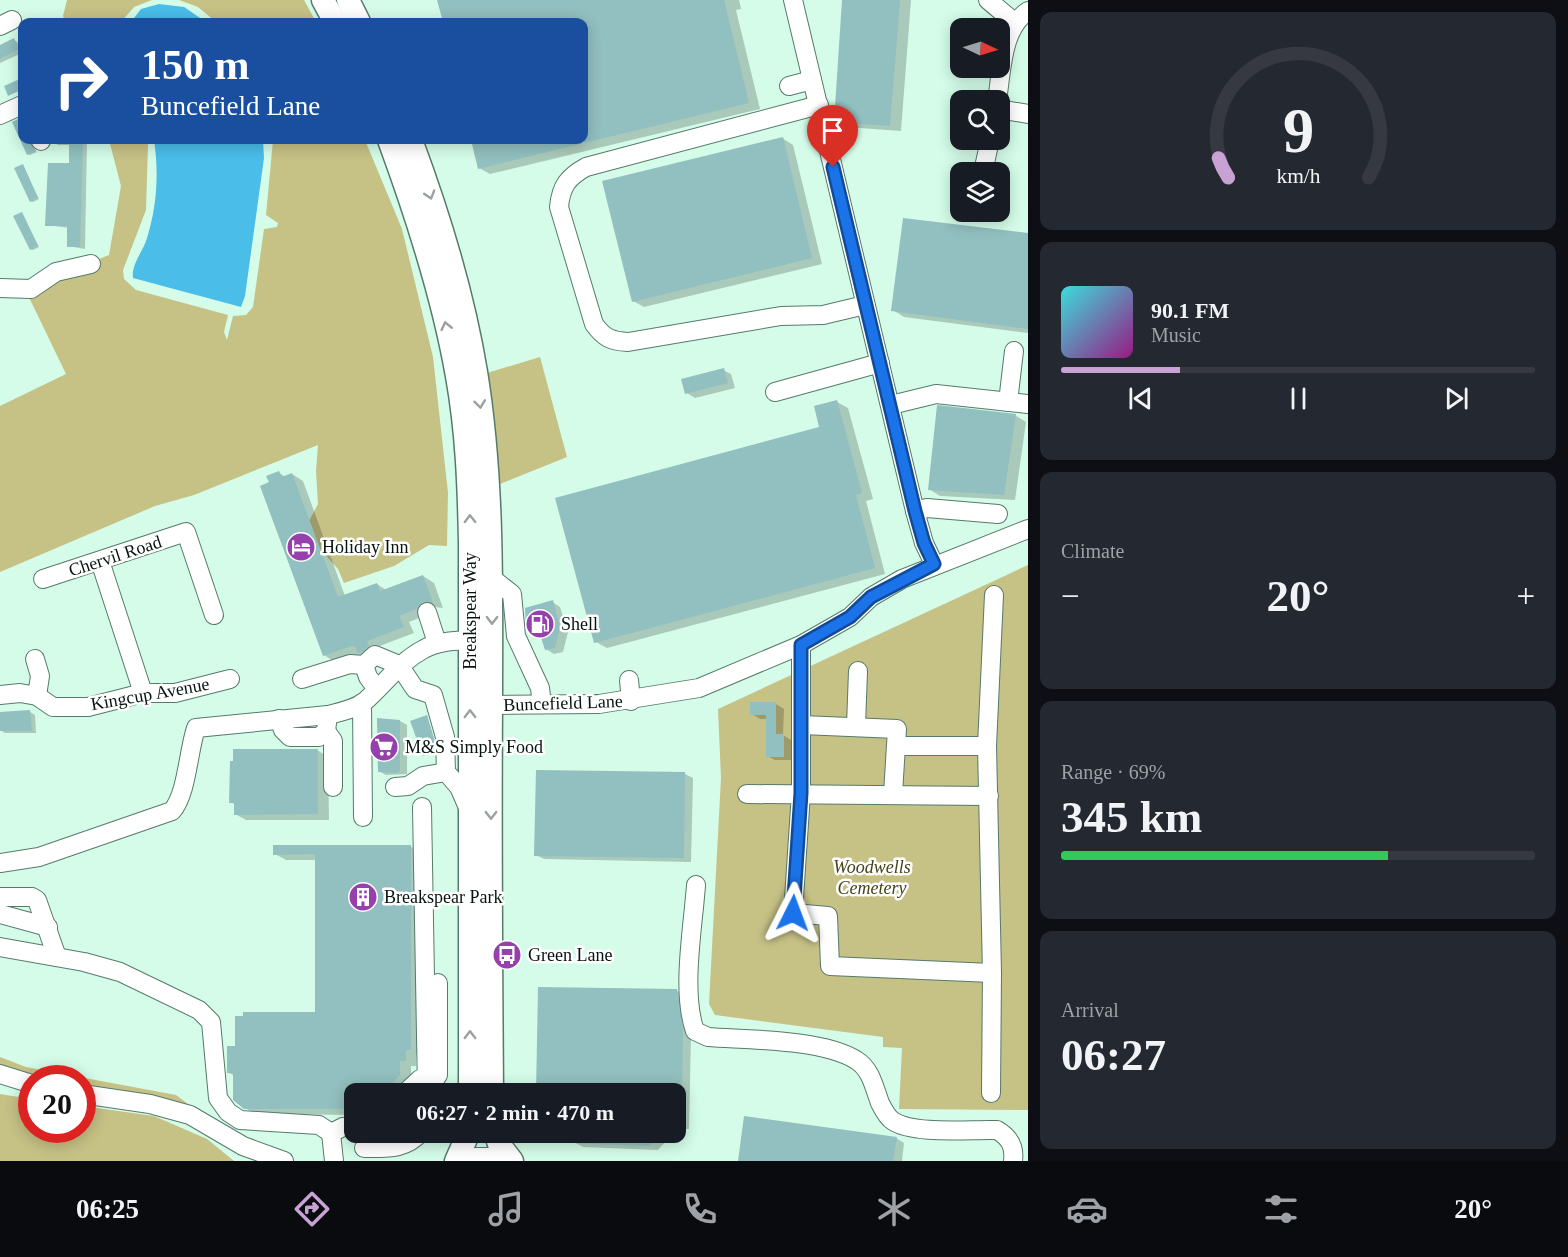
<!DOCTYPE html>
<meta charset="utf-8">
<style>
body{margin:0;font-family:"Times New Roman",serif;background:#242831;color:#f1f3f6;height:100vh;display:flex;flex-direction:column;font-size:22px;white-space:nowrap}
*{box-sizing:border-box;margin:0}
p{font-size:20px;color:#9ea1a6}
.icon{flex:none;width:33px;height:33px;fill:none;stroke:currentColor;stroke-width:2;stroke-linecap:round;stroke-linejoin:round}
.map{position:relative;flex:1;overflow:hidden}
.side{display:flex;flex-direction:column;gap:12px;padding:12px;background:#0d0f14;width:540px}
.side>*{flex:none}
.banner{position:absolute;left:18px;top:18px;width:570px;height:126px;border-radius:12px;box-shadow:0 3px 15px #0003;background:#1a4fa0;color:#fff;overflow:hidden}
.needle{width:39px;rotate:94deg}
.buttons{position:absolute;left:950px;top:18px;display:grid;gap:12px}
.buttons a{display:grid;place-items:center;width:60px;height:60px;border-radius:12px;background:#171b24;box-shadow:0 3px 15px #0003;font-size:30px}
.speed{position:absolute;left:18px;top:1065px;display:flex;gap:12px;font-size:30px;font-weight:700;text-align:center}
.speed>*{display:grid;place-content:center;width:78px;height:78px;border-radius:50%;background:#171b24;box-shadow:0 3px 15px #0003;line-height:1}
.speed .limit{border:9px solid #d22;background:#fff;color:#111}
.pin{position:absolute;display:grid;place-items:center;width:51px;height:51px;color:#fff;margin:-62px -26px;border-radius:50% 50% 50% 0;rotate:-45deg;box-shadow:0 0 6px #0007}
.pin .icon{rotate:45deg}
.me{position:absolute;width:66px;margin:-33px;rotate:3deg;stroke-linejoin:round;filter:drop-shadow(0 0 4px #0008)}
.turn{display:flex;align-items:center;gap:21px;height:126px;padding:0 24px;font-size:27px}
.turn .icon{width:78px;height:78px;stroke-width:2.5}
.turn b{display:block;font-size:42px;line-height:51px}
.big{font-size:45px;font-weight:800;line-height:1.1}
.side .widget{flex:1;display:flex;flex-direction:column;justify-content:center;gap:9px;min-width:0;padding:0 21px;border-radius:12px;background:#242831}
.side .dial{align-items:center;gap:0}
.dial svg{height:156px;overflow:visible;fill:none;stroke:#363941;stroke-width:7;stroke-linecap:round;text-anchor:middle}
.dial text{fill:#f1f3f6;stroke:none}
.song{display:flex;align-items:center;gap:18px}
.cover{width:72px;height:72px;border-radius:9px;background:linear-gradient(135deg,hsl(180 70% 55%),hsl(310 70% 35%))}
.played{height:6px;border-radius:3px;background:linear-gradient(90deg,#c8a2d5 25%,#363941 25%)}
.keys{display:flex;justify-content:space-around;direction:ltr}
.heat{display:flex;justify-content:space-between;align-items:center;font-size:33px;direction:ltr}
.charge{height:9px;border-radius:4px;background:linear-gradient(90deg,#34c759 69%,#363941 0)}
.trip{position:absolute;left:344px;top:1083px;width:342px;height:60px;border-radius:12px;background:#171b24;box-shadow:0 3px 15px #0003;font-weight:800;line-height:60px;text-align:center}
.menu{display:flex;height:96px;justify-content:space-around;align-items:center;background:#090b0e;color:#9ea1a6}
.menu .icon{width:42px;height:42px}
.menu .selected{color:#c8a2d5}
.menu b{font-size:27px;color:#f1f3f6}
main{display:flex;flex:1;min-height:0}
.map>svg:first-child{display:block}
.green{fill:#c6c185}
.water{fill:#4abde9}
.shadow{fill:#0003}
.building{fill:#92bfbf}
.lines{fill:none;stroke-linecap:round;stroke-linejoin:round}
.minor-casing{stroke:#567a6a;stroke-width:20}
.major-casing{stroke:#567a6a;stroke-width:25}
.highway-casing{stroke:#567a6a;stroke-width:28}
.minor{stroke:#fff;stroke-width:18}
.major{stroke:#fff;stroke-width:22}
.highway{stroke:#fff;stroke-width:26}
.oneway{stroke:#9ba19f}
.route-casing{stroke:#114b97;stroke-width:15}
.route{stroke:#1a73e8;stroke-width:10}
.labels{text-anchor:middle;dominant-baseline:central;stroke-width:5;stroke-linejoin:round;paint-order:stroke}
.poi-label{font-size:18px;fill:#06140e;stroke:#fff;text-anchor:start}
.street-label{font-size:18px;fill:#06140e;stroke:#fff}
.park-label{font-size:18px;font-style:italic;fill:#46431a;stroke:#fff}
</style>
<main>
<div class="map">
<svg width="1028" height="1161" viewBox="0 0 1028 1161">
<rect width="100%" height="100%" fill="#d4fce9"/>
<g class="green">
<path d="M67,0H152L134,7L121,22H65L63,16Z"/>
<path d="M179,0H304L316,22H216L198,7Z"/>
<path d="M109,140H147L148,145L146,210L123,270L124,279L136,290L228,315L224,332L227,340L233,316L246,315L253,307L264,229L277,227L278,223L266,215L273,140H365L402,229L433,357L448,493L447,546L429,545L394,566L344,583L338,569L319,548L309,521L318,504L316,471L318,445L194,495L155,506L0,572V406L66,374L25,289L109,255L121,186Z"/>
<path d="M540,357L567,457L500,484L487,373Z"/>
<path d="M1028,565V1110L899,1109L902,1048L883,1047V1037L715,1015L709,1004L721,778L718,709Z"/>
<path d="M0,1057L26,1067L176,1095L200,1113L83,1090L82,1078H32L0,1068Z"/>
<path d="M0,1094L31,1099L32,1130H82L83,1106L154,1116L207,1139L234,1161H0Z"/>
</g>
<g class="water">
<path d="M159,4L184,7L206,22H131L141,9Z"/>
<path d="M154,140H263L264,158L245,296L241,307L133,278C131,264 143,252 147,238C157,206 159,173 154,140Z"/>
</g>
<g class="shadow">
<path d="M439,0H739L741,9L736,10L760,109L490,174L479,168L473,140H584V22H444Z"/>
<path d="M844,0H911L901,131L846,127L835,121Z"/>
<path d="M14,40L19,43L22,53L0,63V46Z"/>
<path d="M22,79V90L9,95L6,87Z"/>
<path d="M21,119L22,140H31V146L37,152L30,155L28,154L14,122Z"/>
<path d="M782,138L793,145L822,264L644,307L633,301Z"/>
<path d="M52,140H87L85,249L68,246L69,228L47,225L70,165L71,145H58Z"/>
<path d="M23,166L39,199L33,202L31,201Z"/>
<path d="M22,213L39,247L33,250L31,249Z"/>
<path d="M1028,235V333L904,317L893,310Z"/>
<path d="M723,370L731,374L735,388L695,398L687,393Z"/>
<path d="M837,402L848,408L873,499L866,501L885,574L607,648L596,642L821,428Z"/>
<path d="M1015,415L1026,422L1015,500L940,496L929,489Z"/>
<path d="M279,473L286,477L292,474L303,481L345,596L377,584L386,590L423,576L434,583L443,608L435,607L427,615L409,622L414,633L377,647L370,658L362,654L335,662L324,655L271,483Z"/>
<path d="M552,602L560,607L568,632L563,652L554,654L546,649L540,630L536,631L528,627Z"/>
<path d="M776,704L784,709L783,735L791,740V760H775L767,756V719H760L752,714Z"/>
<path d="M30,712L35,715L36,733H5L0,730V714Z"/>
<path d="M427,717L435,741L436,753L426,756Z"/>
<path d="M400,721L407,725V774L386,775L379,771Z"/>
<path d="M317,750L328,757L329,820H246L235,814V805L231,802Z"/>
<path d="M685,774L693,778L691,862L544,859L536,855Z"/>
<path d="M410,846L421,853L422,1055H416V1066H411V1082L399,1094H354V1115L256,1114L245,1108L235,1076L229,1073L237,1047L317,1014L316,860H286L275,854Z"/>
<path d="M677,991L685,995L691,1035L689,1129H675Z"/>
<path d="M568,1132H666V1141L658,1150L583,1147L574,1142Z"/>
<path d="M896,1138L904,1143L902,1161H739Z"/>
</g>
<g class="building">
<path d="M437,0H724L749,103L584,143V22H443Z"/>
<path d="M842,0H900L890,126L834,122Z"/>
<path d="M14,38L19,49L0,59V45Z"/>
<path d="M22,78V89L8,96L4,86Z"/>
<path d="M22,117V140H29L36,151L27,155L12,122Z"/>
<path d="M783,137L812,258L632,302L602,181Z"/>
<path d="M69,140H83L80,247H67V226H45L48,163H69Z"/>
<path d="M471,140H582L583,143L478,169Z"/>
<path d="M23,164L38,198L30,202L14,168Z"/>
<path d="M22,212L38,246L30,250L13,216Z"/>
<path d="M903,218L1028,233V329L891,311Z"/>
<path d="M724,368L728,383L685,394L681,379Z"/>
<path d="M837,400L862,493L856,495L875,568L594,643L555,498L819,427L814,406Z"/>
<path d="M937,405L1016,414L1004,495L928,490Z"/>
<path d="M279,471L282,477L292,473L338,597L377,583L380,591L423,575L433,603L423,602L416,609L399,616L404,627L367,641L369,646L363,651L358,653L355,646H351L323,656L260,486L269,482L266,476Z"/>
<path d="M553,600L560,627L555,648L545,650L537,625L526,628L525,608Z"/>
<path d="M750,702H776V734H784V757H766V715H750Z"/>
<path d="M30,710L32,731H0V712Z"/>
<path d="M427,715L434,739V752L423,756L410,721Z"/>
<path d="M377,718L400,720V771L396,773L378,772Z"/>
<path d="M233,749H318V814L234,815V803H229L230,761H233Z"/>
<path d="M536,770L685,772L684,858L534,856Z"/>
<path d="M273,845H411V1050H406V1061H400V1075L382,1094H354L353,1109H244L233,1100V1073H227V1046H235V1016H243V1012H315V854L273,855Z"/>
<path d="M538,987L677,989L683,1030L682,1094H536Z"/>
<path d="M744,1116L897,1137L893,1161H738Z"/>
<path d="M565,1132H660L650,1146L573,1143Z"/>
</g>
<g class="lines">
<g class="minor-casing">
<g id="minor">
<path d="M793,0L915,511L924,543L934,564"/>
<path d="M988,0L1014,22"/>
<path d="M0,26L12,20"/>
<path d="M789,86L812,80"/>
<path d="M997,100C1002,71 1001,29 1028,11"/>
<path d="M819,105L586,167C568,177 561,186 559,207L594,324C604,338 611,341 628,342L781,316L823,315L865,305"/>
<path d="M999,109L1028,114"/>
<path d="M0,115L22,105"/>
<path d="M40,140L41,141"/>
<path d="M983,172L990,140"/>
<path d="M0,288L31,289L56,272L91,264"/>
<path d="M775,392L880,363"/>
<path d="M1008,402L1014,351"/>
<path d="M891,405L936,394L1028,404"/>
<path d="M915,511L927,508L998,514"/>
<path d="M100,561L143,693"/>
<path d="M43,579L186,532L214,615"/>
<path d="M493,579L512,594L516,636L540,688L542,704"/>
<path d="M427,612L437,643"/>
<path d="M801,645V793L793,913L828,916L830,966L992,973"/>
<path d="M35,659L40,676L37,696"/>
<path d="M302,679L350,664L364,665"/>
<path d="M629,680L631,701"/>
<path d="M377,689L368,677L364,665L375,655L399,665L415,689L433,695L445,737L446,772L459,787L469,810"/>
<path d="M0,695L20,693L37,696L53,707H88L143,693H175L230,679"/>
<path d="M362,703L363,817"/>
<path d="M491,705L599,704L699,688L801,645L850,617L871,597L902,579L1028,529"/>
<path d="M279,719L283,730L290,737H319L326,731L328,715"/>
<path d="M802,725L897,729L893,794"/>
<path d="M856,726L858,671"/>
<path d="M326,731L333,741V787"/>
<path d="M897,746H987"/>
<path d="M395,787L408,786L423,776L446,772"/>
<path d="M747,794L989,796"/>
<path d="M422,807L427,1091L424,1094"/>
<path d="M0,863L39,857L172,811C187,794 188,752 196,728L328,715C340,712 355,709 364,702C385,684 399,662 424,649C438,641 455,641 470,640"/>
<path d="M696,885C693,928 681,991 695,1031L708,1037C749,1040 823,1039 856,1060C871,1069 874,1087 880,1103C883,1109 888,1118 893,1121C914,1135 971,1129 997,1130C1009,1137 1015,1146 1013,1161"/>
<path d="M0,897H32L37,900L57,957"/>
<path d="M0,914L48,927"/>
<path d="M0,947L84,962L120,972L199,1010L211,1022L218,1098L228,1112L240,1120L319,1125L331,1133"/>
<path d="M0,1074L32,1084"/>
<path d="M427,1091L438,1075V983"/>
<path d="M991,1093L992,973L987,746L994,595"/>
<path d="M82,1094L150,1104L190,1115L243,1146L284,1161"/>
<path d="M404,1094L420,1079L426,1078"/>
<path d="M364,1148C387,1148 405,1150 421,1132"/>
<path d="M334,1161L331,1133L343,1127L354,1126"/>
</g>
</g>
<g class="major-casing">
<g id="major">
<path d="M323,0L335,22"/>
<path d="M348,0L359,22"/>
<path d="M389,140C417,216 443,296 457,376C467,431 469,488 470,544V1094"/>
<path d="M411,140C439,215 463,293 476,372C494,483 491,594 491,706C490,835 491,964 492,1094"/>
<path d="M495,1132L499,1144L512,1161"/>
<path d="M456,1161L469,1132"/>
</g>
</g>
<g class="highway-casing">
<path id="highway" d="M476,1161H495"/>
</g>
<use href="#minor" class="minor"/>
<use href="#major" class="major"/>
<use href="#highway" class="highway"/>
</g>
<defs><path id="oneway-chevron" d="M-2-3.5L2.5 0L-2 3.5" fill="none" stroke-width="1.6" stroke-linecap="round" stroke-linejoin="round" transform="scale(1.5)"/></defs>
<g class="oneway">
<use href="#oneway-chevron" transform="translate(430 195) rotate(73)"/>
<use href="#oneway-chevron" transform="translate(446 326) rotate(-103)"/>
<use href="#oneway-chevron" transform="translate(480 404) rotate(83)"/>
<use href="#oneway-chevron" transform="translate(470 519) rotate(-91)"/>
<use href="#oneway-chevron" transform="translate(492 620) rotate(91)"/>
<use href="#oneway-chevron" transform="translate(470 714) rotate(-90)"/>
<use href="#oneway-chevron" transform="translate(491 815) rotate(90)"/>
<use href="#oneway-chevron" transform="translate(470 1035) rotate(-90)"/>
</g>
<g class="lines">
<g class="route-casing">
<path id="route" d="M793,913L801,793V645L850,617L871,597L934,564L924,543L915,511L833,167"/>
</g>
<use href="#route" class="route"/>
</g>
<defs>
<g id="hotel-disc" transform="scale(1.5)"><circle r="9.5" fill="#9640ad" stroke="#fff"/><path d="M-6-4.5h1.5V1H6V5H4.5V3h-9V5H-6ZM-4 0a1.8 1.8 0 1 1 3.6 0ZM.5 0V-2.5h3Q6-2.5 6 0Z" fill="#fff"/></g>
<g id="fuel-disc" transform="scale(1.5)"><circle r="9.5" fill="#9640ad" stroke="#fff"/><path d="M-5.5-6h7V0h2V4h1.3V-2.5L3-4.5l.8-.8L6-3V5H2.5V1h-1V6h-7ZM-4.2-4.7v3.2H.2V-4.7Z" fill="#fff"/></g>
<g id="supermarket-disc" transform="scale(1.5)"><circle r="9.5" fill="#9640ad" stroke="#fff"/><path d="M-6-5.5h2.5l.6 2H6L4.5 2H-2.5L-4.4-4H-6ZM-1.5 3.2a1.3 1.3 0 1 0 .1 0ZM3 3.2a1.3 1.3 0 1 0 .1 0Z" fill="#fff"/></g>
<g id="building-disc" transform="scale(1.5)"><circle r="9.5" fill="#9640ad" stroke="#fff"/><path d="M-4-6H4V6H1V3H-1V6H-4ZM-2.5-4.3h1.7v1.8h-1.7ZM.8-4.3h1.7v1.8H.8ZM-2.5-1h1.7V.8h-1.7ZM.8-1h1.7V.8H.8Z" fill="#fff"/></g>
<g id="bus-disc" transform="scale(1.5)"><circle r="9.5" fill="#9640ad" stroke="#fff"/><path d="M-5-6H5V4H4V6H2V4H-2V6H-4V4H-5ZM-3.5-4V0h7V-4ZM-3.5 1.2v1.5H-2V1.2ZM2 1.2v1.5H3.5V1.2Z" fill="#fff"/></g>
</defs>
<g fill-rule="evenodd">
<use href="#hotel-disc" x="301" y="547"/>
<use href="#fuel-disc" x="540" y="624"/>
<use href="#supermarket-disc" x="384" y="747"/>
<use href="#building-disc" x="363" y="897"/>
<use href="#bus-disc" x="507" y="955"/>
</g>
<g class="labels">
<g class="poi-label">
<text x="322" y="547">Holiday Inn</text>
<text x="561" y="624">Shell</text>
<text x="405" y="747">M&amp;S Simply Food</text>
<text x="384" y="897">Breakspear Park</text>
<text x="528" y="955">Green Lane</text>
</g>
<g class="street-label">
<text transform="translate(115 556) rotate(-18)">Chervil Road</text>
<text transform="translate(470 611) rotate(-90)">Breakspear Way</text>
<text transform="translate(150 694) rotate(-10)">Kingcup Avenue</text>
<text transform="translate(563 703) rotate(-2)">Buncefield Lane</text>
</g>
<g class="park-label">
<text x="872" y="867">Woodwells<tspan x="872" dy="21">Cemetery</tspan></text>
</g>
</g>
</svg>
<div class="buttons">
<a><svg class="needle" viewBox="-14 -14 28 28"><path d="M0-13l5 13h-10z" fill="#e53935"/><path d="M0 13l5-13h-10z" fill="#9ea1a6"/></svg></a>
<a><svg class="icon" aria-label="search" viewBox="0 0 24 24"><circle cx="10" cy="10" r="6"/><path d="M15 15l6 6"/></svg></a>
<a><svg class="icon" aria-label="layers" viewBox="0 0 24 24"><path d="M12 4l9 5-9 5-9-5zM3 14l9 5 9-5"/></svg></a>
</div>
<div class="speed"><div class="limit">20</div></div>
<div class="pin" style="left:833px;top:167px;background:#d93025"><svg class="icon" aria-label="arrive" viewBox="0 0 24 24"><path d="M6 21V4h12l-3 4 3 4H6"/></svg></div>
<svg class="me" style="left:793px;top:913px" viewBox="-20 -20 40 40"><path d="M0-17L14 15 0 8-14 15z" fill="#1a73e8" stroke="#fff" stroke-width="4"/></svg>
<div class="trip">06:27 · 2 min · 470 m</div>
<div class="banner">
<div class="turn"><svg class="icon" aria-label="right" viewBox="0 0 24 24"><path d="M7 20v-9h11M14 6l5 5-5 5"/></svg><div><b>150 m</b>Buncefield Lane</div></div>
</div>
</div>
<section class="side">
<div class="widget dial"><svg viewBox="0 0 100 80">
<path d="M14 69A42 42 0 1 1 86 69"/>
<path d="M14 69A42 42 0 0 1 9 59" stroke="#c8a2d5"/>
<text x="50" y="56" font-size="32" font-weight="700">9</text>
<text x="50" y="72" font-size="11">km/h</text>
</svg></div>
<div class="widget">
<div class="song"><i class="cover"></i><div><b>90.1 FM</b><p>Music</p></div></div>
<div class="played"></div>
<div class="keys"><svg class="icon" aria-label="previous" viewBox="0 0 24 24"><path d="M18 5L8 12l10 7zM5 5v14"/></svg><svg class="icon" aria-label="pause" viewBox="0 0 24 24"><path d="M8 5v14M16 5v14"/></svg><svg class="icon" aria-label="next" viewBox="0 0 24 24"><path d="M6 5l10 7-10 7zM19 5v14"/></svg></div>
</div>
<div class="widget"><p>Climate</p>
<div class="heat"><a>−</a><b class="big">20°</b><a>+</a></div>
</div>
<div class="widget"><p>Range · 69%</p><b class="big">345 km</b><div class="charge"></div></div>
<div class="widget"><p>Arrival</p><b class="big">06:27</b></div>
</section>
</main>
<nav class="menu">
<b>06:25</b>
<svg class="icon selected" aria-label="directions" viewBox="0 0 24 24"><path d="M12 3l9 9-9 9-9-9zM9 14v-3h6M13 9l2 2-2 2"/></svg>
<svg class="icon" aria-label="music" viewBox="0 0 24 24"><path d="M9 18V5l10-2v13"/><circle cx="6" cy="18" r="3"/><circle cx="16" cy="16" r="3"/></svg>
<svg class="icon" aria-label="phone" viewBox="0 0 24 24"><path d="M5 4h4l2 5-3 2q2 4 5 5l2-3 5 2v4C11 20 4 13 5 4z"/></svg>
<svg class="icon" aria-label="climate" viewBox="0 0 24 24"><path d="M12 3v18M4 7l16 10M4 17L20 7"/></svg>
<svg class="icon" aria-label="car" viewBox="0 0 24 24"><path d="M5 17H2v-5l4-1 3-4h7l3 4 3 1v5h-3M9 17h6M6 11h13"/><circle cx="7" cy="17" r="2"/><circle cx="17" cy="17" r="2"/></svg>
<svg class="icon" aria-label="filters" viewBox="0 0 24 24"><path d="M4 7h16M4 17h16"/><circle cx="9" cy="7" r="2"/><circle cx="15" cy="17" r="2"/></svg>
<b>20°</b>
</nav>
